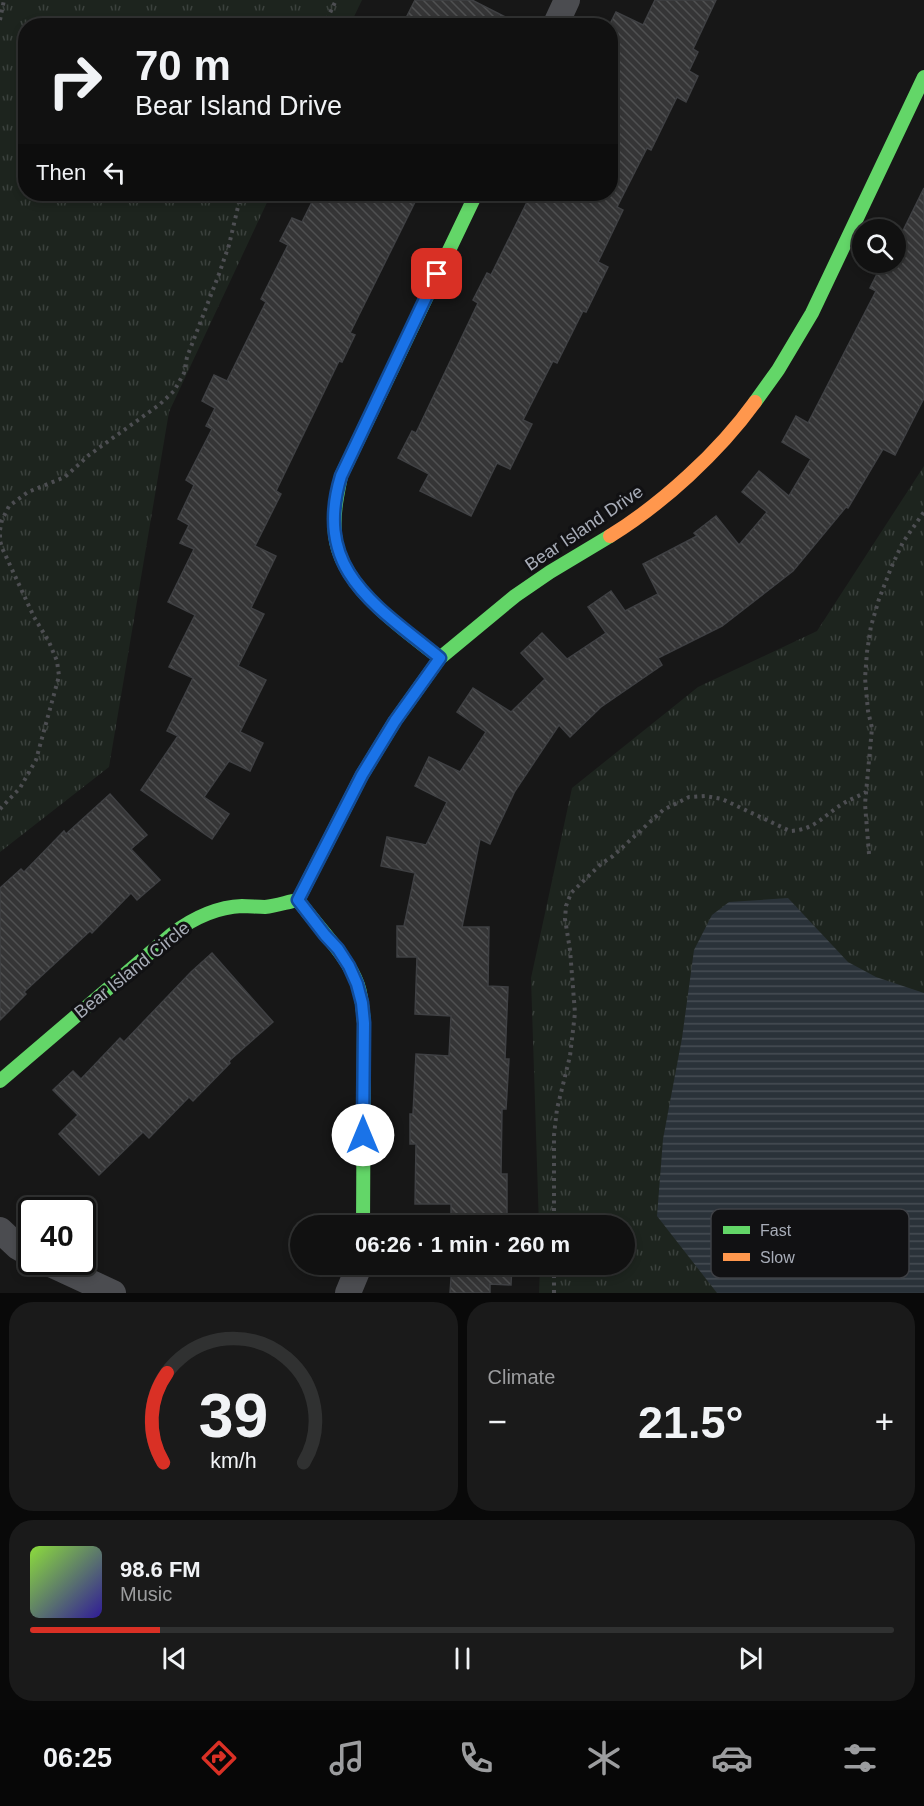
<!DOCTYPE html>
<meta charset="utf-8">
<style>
body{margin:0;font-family:Helvetica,sans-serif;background:#1a1a1a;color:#f1f3f6;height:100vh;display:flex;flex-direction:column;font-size:22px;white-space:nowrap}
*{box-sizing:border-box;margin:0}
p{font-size:20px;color:#9c9d9f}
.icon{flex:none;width:33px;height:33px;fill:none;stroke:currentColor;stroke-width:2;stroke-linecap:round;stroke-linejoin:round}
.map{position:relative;height:1293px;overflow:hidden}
.side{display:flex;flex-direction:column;gap:9px;padding:9px;background:#090909;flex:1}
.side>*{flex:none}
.hud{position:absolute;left:18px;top:18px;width:600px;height:183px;border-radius:24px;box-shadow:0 3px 9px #0003,0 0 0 2px #303131;background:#111;color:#f1f3f6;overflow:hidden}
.tools{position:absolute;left:852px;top:219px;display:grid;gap:12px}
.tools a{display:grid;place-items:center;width:54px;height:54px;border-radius:50%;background:#111;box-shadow:0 3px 9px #0003,0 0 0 2px #303131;font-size:30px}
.speed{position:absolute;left:18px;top:1197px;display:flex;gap:12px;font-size:30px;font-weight:700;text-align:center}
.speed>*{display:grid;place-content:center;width:78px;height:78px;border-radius:50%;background:#111;box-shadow:0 3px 9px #0003,0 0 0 2px #303131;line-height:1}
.speed .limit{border:3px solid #111;border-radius:9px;background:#fff;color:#111}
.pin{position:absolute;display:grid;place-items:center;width:51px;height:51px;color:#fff;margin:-26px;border-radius:12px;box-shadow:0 3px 9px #0006}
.me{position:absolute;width:66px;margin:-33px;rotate:0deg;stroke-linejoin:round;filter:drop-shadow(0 0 4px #0008)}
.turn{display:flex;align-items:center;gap:21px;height:126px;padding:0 18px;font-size:27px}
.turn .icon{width:78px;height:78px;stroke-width:2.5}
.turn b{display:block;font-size:42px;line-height:51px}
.then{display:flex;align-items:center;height:57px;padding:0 18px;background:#0003;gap:12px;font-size:22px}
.big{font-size:45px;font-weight:700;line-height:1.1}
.side .tile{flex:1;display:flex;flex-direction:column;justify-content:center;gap:9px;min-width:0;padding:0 21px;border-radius:24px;background:#1a1a1a}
.side .dial{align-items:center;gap:0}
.dial svg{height:156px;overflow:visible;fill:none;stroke:#303131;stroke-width:7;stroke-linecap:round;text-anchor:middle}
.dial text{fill:#f1f3f6;stroke:none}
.song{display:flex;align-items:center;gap:18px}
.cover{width:72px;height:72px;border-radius:9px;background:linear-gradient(135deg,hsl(90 70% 55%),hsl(250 70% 35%))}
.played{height:6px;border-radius:3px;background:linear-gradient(90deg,#d93025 15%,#303131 15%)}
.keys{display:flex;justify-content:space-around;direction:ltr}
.heat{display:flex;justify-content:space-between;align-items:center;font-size:33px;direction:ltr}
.side .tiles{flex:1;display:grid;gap:9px;grid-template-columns:1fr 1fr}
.tile:last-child{grid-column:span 2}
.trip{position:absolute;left:290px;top:1215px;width:345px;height:60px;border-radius:30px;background:#111;box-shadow:0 3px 9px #0003,0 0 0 2px #303131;font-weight:700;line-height:60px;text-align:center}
.tabs{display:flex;height:96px;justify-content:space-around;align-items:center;background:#070707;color:#9c9d9f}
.tabs .icon{width:42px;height:42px}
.tabs .active{color:#d93025}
.tabs b{font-size:27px;color:#f1f3f6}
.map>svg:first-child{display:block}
.grass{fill:url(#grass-tufts)}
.water{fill:url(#water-rules)}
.building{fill:url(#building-back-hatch);stroke:#3f4043;stroke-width:1.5}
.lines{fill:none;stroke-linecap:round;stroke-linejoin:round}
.path{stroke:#4d4e52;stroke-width:4;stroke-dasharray:3 4.5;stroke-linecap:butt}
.street{stroke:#4b4c50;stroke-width:26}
.fast{stroke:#63d668;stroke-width:14}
.slow{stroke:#ff974d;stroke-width:14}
.route-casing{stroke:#114b97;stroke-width:15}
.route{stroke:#1a73e8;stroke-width:10}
.labels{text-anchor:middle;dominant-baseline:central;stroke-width:6;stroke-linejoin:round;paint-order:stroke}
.street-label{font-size:18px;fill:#a8adb8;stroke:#111113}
.key{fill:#111113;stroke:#3e4045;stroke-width:1.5}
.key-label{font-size:16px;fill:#a8adb8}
</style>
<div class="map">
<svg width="924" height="1293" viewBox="0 0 924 1293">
<defs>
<pattern id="grass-tufts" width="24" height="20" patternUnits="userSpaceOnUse" patternTransform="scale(1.5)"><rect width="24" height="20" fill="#1d241e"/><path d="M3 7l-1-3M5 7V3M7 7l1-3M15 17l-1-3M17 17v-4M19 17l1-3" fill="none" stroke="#3b413d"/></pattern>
<pattern id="water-rules" width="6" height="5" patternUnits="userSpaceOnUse" patternTransform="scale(1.5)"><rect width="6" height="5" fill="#2a3239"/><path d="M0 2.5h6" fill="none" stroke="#464d54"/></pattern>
<pattern id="building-back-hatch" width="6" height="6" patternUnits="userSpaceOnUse" patternTransform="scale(1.5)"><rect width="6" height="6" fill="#353536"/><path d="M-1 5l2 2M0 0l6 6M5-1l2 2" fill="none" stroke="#4f5051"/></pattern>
</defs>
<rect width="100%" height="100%" fill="#171717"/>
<g class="grass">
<path d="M0,0H362L350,25L26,26V194H271L169,412L109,767L0,852Z"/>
<path d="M924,466V1293H539L540,1265L624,1264V1226H539L531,978L572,788L698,687L817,631Z"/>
</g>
<path class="water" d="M788,898L848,962L876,977L924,993V1293H717L657,1216L663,1139L682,1038L694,950L712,915L729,902Z"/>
<g class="building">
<path d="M415,0H472L523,26H402Z"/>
<path d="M655,0H716L693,49L698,52L689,71L698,76L686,102L677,97L651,150L647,148L617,207L623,210L598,262L608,267L586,312L583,311L557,363L553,361L523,420L532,424L510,469L497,463L471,516L420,491L429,474L398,458L412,431L416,433L478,303L473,300L487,273L491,275L531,194H610V24L616,12L643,25Z"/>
<path d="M924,188V398L895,455L883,449L848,508L846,507L793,571L722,626L658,658L662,665L601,707L570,737L559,725L515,791L490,844L480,839L462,927H489L488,986L508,987L505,1059H509L506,1109H502L501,1174H507V1225H451V1204H415L416,1144H410V1114H413L416,1054L449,1056L451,1016L415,1014L417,957H397V926H404L415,873L381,866L387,837L426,845L447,802L415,786L429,757L460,772L486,732L457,712L473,688L511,712L545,679L521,653L542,633L567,659L606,633L588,607L611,591L625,611L658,594L643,564L697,536L694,533L716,516L739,545L767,512L742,492L759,471L789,496L811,459L782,442L796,416L808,423L876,291L870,288L883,262H896V245Z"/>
<path d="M316,194H419L350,333L355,335L342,362L339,361L276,491L281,494L255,546L276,556L251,608L264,614L238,666L266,680L240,732L263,743L250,771L229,761L204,797L229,814L212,839L141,790L178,736L167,731L193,678L169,667L195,615L168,602L194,549L180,543L189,525L178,519L194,485L186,480L212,429L206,426L215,408L202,401L214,375L227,381L266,302L261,299L288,245L280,241L292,218L302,222Z"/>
<path d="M110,794L147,835L131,849L160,880L137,900L131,893L92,933L90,931L24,992L26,994L0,1020V888L21,869L24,872L64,831L66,834Z"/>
<path d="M212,953L273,1022L229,1061L230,1063L193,1101L189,1097L149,1138L143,1132L99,1175L59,1134L78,1115L53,1090L73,1071L81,1079L120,1038L124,1042L191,972Z"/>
<path d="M452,1264H512L511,1285L490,1284V1293H450Z"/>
</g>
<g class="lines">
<g class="path">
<path d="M0,20L4,0"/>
<path d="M324,26L336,0"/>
<path d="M0,809L20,788L36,760L59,676L57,661L49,642L34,617L3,550L0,541V530L2,520L9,506L28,492L65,477L89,455L159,405L174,391L184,373L187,357L219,274L229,245L241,194"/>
<path d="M869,854L865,804L872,728L868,711L865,678L867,652L871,626L879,599L891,568L903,542L924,512"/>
<path d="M554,1226V1135L557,1109L570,1056L575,1013L570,950L565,919L566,906L571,893L601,864L613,856L663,810L689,797L705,796L722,799L790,831C815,830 824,815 844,803C851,799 859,796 866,792"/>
<path d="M554,1293V1264"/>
</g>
<g class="street">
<path d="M555,26L567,0"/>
<path d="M0,1230L18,1247L32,1255"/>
<path d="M46,1262L113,1293"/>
<path d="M348,1293L360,1264"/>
</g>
<g class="fast">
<path d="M755,402L778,370L812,313L924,77"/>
<path d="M440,658C402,628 341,588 335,535C333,515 337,496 341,476L476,194"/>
<path d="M298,900L362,775L395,721L440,658L515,596L550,572L610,536"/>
<path d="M298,900C317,926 348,956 358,985C362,997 363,1010 364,1023L363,1226"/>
<path d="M0,1081L172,934C192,919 216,907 242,906C250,906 257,907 265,907C276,906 287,902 298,900"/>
</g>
<path class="slow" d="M610,536C662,504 719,452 755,402"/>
</g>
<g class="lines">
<g class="route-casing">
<path id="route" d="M363,1135L364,1023L362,1003L357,984L349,966L338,949L325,935L298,900L362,775L395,721L440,658C377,606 312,571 341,476L437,274"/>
</g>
<use href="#route" class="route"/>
</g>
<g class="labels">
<g class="street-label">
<text transform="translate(584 528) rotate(-34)">Bear Island Drive</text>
<text transform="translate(132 970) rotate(-39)">Bear Island Circle</text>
</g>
</g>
<rect x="711" y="1209" width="198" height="69" rx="9" class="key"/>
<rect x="723" y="1226" width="27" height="8" fill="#63d668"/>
<rect x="723" y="1253" width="27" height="8" fill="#ff974d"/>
<g class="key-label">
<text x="760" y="1236">Fast</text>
<text x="760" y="1263">Slow</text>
</g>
</svg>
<div class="tools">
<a><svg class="icon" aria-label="search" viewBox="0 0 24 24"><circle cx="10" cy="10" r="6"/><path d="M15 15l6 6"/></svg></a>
</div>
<div class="speed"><div class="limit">40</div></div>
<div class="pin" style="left:437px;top:274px;background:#d93025"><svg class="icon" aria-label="arrive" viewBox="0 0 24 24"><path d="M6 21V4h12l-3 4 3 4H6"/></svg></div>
<svg class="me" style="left:363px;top:1135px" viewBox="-20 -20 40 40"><circle r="19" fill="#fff"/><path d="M0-13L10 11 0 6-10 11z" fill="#1a73e8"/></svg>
<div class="trip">06:26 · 1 min · 260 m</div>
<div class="hud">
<div class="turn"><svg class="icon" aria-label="right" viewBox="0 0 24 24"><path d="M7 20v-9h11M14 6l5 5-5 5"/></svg><div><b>70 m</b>Bear Island Drive</div></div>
<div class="then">Then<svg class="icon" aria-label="left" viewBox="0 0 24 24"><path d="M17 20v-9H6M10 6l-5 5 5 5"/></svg></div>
</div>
</div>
<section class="side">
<div class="tiles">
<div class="tile dial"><svg viewBox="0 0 100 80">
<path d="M14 69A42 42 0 1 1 86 69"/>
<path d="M14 69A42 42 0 0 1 16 23" stroke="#d93025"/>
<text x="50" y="56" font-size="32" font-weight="700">39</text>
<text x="50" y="72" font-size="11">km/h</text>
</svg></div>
<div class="tile"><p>Climate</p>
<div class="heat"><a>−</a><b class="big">21.5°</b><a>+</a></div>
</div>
<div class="tile">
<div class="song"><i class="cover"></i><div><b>98.6 FM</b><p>Music</p></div></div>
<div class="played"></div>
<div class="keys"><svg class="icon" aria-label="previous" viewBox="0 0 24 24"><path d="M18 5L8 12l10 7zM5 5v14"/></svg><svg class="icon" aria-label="pause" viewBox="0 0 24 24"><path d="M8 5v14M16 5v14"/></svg><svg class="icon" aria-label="next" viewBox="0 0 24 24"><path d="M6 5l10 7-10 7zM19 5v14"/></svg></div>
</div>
</div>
</section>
<nav class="tabs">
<b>06:25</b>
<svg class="icon active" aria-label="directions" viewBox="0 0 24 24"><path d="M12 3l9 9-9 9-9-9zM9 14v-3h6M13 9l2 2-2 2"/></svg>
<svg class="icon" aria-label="music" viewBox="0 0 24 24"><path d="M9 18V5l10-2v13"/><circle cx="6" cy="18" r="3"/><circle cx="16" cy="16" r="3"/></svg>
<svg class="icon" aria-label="phone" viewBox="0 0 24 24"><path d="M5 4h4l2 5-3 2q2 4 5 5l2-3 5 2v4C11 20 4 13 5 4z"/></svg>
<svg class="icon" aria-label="climate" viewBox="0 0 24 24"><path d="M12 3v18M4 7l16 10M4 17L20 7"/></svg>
<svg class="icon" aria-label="car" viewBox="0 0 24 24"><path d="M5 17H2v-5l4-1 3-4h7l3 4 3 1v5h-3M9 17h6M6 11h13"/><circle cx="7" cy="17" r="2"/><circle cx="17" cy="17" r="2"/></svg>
<svg class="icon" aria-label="filters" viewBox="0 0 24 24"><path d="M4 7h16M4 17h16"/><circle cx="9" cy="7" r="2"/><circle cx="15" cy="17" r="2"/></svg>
</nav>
